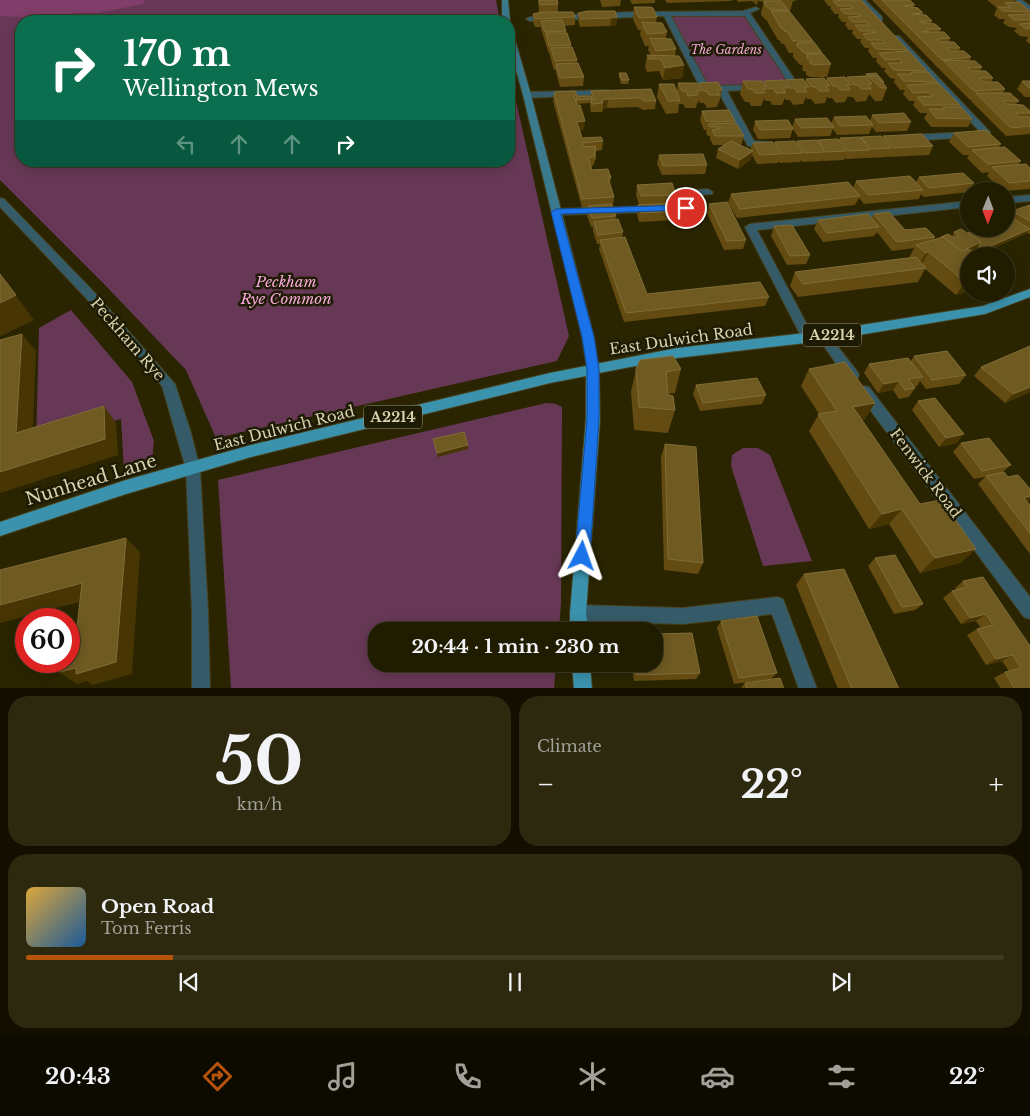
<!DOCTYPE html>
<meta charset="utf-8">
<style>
body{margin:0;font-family:"Libre Baskerville",serif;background:#2d290f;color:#f1f3f6;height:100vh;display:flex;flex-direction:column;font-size:19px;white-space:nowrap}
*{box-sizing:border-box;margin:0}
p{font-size:16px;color:#a2a199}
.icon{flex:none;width:28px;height:28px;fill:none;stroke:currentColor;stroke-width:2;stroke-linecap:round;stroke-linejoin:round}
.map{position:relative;height:688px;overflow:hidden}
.drawer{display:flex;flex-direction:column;gap:8px;padding:8px;background:#120f00;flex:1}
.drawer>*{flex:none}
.banner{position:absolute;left:15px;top:15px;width:500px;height:152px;border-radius:20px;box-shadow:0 2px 12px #0003,0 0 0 1px #3d3a22;background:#0b6e4f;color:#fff;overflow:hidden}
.needle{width:32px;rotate:181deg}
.buttons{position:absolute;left:960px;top:182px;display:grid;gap:10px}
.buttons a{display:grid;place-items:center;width:55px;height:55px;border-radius:50%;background:#201c00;box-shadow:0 2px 12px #0003,0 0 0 1px #3d3a22;font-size:25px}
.speed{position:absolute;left:15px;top:608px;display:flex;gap:10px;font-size:25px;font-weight:700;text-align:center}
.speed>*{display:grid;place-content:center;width:65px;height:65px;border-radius:50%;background:#201c00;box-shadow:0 2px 12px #0003,0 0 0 1px #3d3a22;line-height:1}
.speed .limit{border:8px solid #d22;background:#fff;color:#111}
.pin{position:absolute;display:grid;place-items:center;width:42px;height:42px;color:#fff;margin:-21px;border:2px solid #fff;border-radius:50%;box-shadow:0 1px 5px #0007}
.me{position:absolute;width:55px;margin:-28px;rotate:4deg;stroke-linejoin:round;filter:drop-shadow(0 0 4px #0008)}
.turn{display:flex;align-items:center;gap:18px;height:105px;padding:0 25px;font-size:22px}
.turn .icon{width:65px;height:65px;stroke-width:2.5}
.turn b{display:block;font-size:35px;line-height:42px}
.lanes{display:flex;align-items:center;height:48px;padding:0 25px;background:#0003;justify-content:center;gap:25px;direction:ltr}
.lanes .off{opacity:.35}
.big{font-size:38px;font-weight:700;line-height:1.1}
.drawer .card{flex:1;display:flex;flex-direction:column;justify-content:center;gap:8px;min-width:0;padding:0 18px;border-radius:20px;background:#2d290f}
.drawer .dial{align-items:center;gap:0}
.dial b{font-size:65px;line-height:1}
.song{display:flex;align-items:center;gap:15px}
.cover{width:60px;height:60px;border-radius:8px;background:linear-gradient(135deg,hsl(40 70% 55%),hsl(210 70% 35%))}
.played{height:5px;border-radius:2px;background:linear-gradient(90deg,#b45309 15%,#3d3a22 15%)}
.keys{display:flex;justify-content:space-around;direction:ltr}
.heat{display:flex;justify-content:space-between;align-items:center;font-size:28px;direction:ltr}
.drawer .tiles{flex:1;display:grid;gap:8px;grid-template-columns:1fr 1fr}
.card:last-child{grid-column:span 2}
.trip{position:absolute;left:368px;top:622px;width:295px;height:50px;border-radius:20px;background:#201c00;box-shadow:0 2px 12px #0003,0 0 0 1px #3d3a22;font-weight:700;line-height:50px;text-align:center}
.tab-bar{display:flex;height:80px;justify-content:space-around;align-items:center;background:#0d0b00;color:#a2a199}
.tab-bar .icon{width:35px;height:35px}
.tab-bar .on{color:#b45309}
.tab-bar b{font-size:22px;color:#f1f3f6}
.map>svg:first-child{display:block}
.green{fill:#673856}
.forest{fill:#813e6a}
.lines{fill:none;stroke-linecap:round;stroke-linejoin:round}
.minor-casing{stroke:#46411c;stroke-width:2}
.tertiary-casing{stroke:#46411c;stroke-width:2}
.secondary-casing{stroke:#46411c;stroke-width:2}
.primary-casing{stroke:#46411c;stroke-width:2}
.minor{fill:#355b68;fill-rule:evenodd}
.tertiary{fill:#355b68;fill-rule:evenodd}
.secondary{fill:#3a7a8f;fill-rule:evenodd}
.primary{fill:#3b92ad;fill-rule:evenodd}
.wall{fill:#634b11}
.shaded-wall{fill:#473603}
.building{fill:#6f5a22;stroke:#806d38}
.route{fill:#1a73e8;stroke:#114b97}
.labels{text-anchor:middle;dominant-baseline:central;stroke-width:5;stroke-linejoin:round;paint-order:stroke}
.far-park-label{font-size:12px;font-style:italic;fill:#f6a8d8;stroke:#1e1b04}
.shield{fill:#1e1b04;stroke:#a09c7c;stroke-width:1}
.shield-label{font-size:14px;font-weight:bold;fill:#d7d3af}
.park-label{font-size:15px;font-style:italic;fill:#f6a8d8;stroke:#1e1b04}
.street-label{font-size:15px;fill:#d7d3af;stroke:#1e1b04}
.near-street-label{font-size:18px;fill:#d7d3af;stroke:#1e1b04}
</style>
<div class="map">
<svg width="1030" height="689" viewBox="0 0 1030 689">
<rect width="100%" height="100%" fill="#2a2500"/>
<g class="green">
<path d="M0,0H496L500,21H21V161H509V70L569,336L557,361L216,438L186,370L106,286L0,180Z"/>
<path d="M670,15L745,16L791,84L707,87Z"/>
<path d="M71,310L132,382L154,441L152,461L124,470L121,419L36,444L39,328Z"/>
<path d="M546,403L556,404L562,407L561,602L559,631H376V664H556L554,688H231L218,480Z"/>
<path d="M743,448H758L770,455L812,561L763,566L731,466L732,455Z"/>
</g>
<path class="forest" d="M0,0H144L143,4L98,13H76L41,18L0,16Z"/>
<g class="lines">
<g class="minor-casing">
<g id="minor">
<path d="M858,0H865L882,17V21H876Z"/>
<path d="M1015,0H1022L1030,6V11Z"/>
<path d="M756,7L759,9L750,13L799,86L798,88H792L745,16H671L708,86L761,85L762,87L758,89L727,91L754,141L772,142V146L769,147L748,146L718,91H702L664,16L530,21L526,19L530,17L629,12L743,11Z"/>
<path d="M893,36H899L990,132V136H984L893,40Z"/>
<path d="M608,90L612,92L611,94L527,98L523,95L527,92Z"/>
<path d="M969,132L974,135L972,137L909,141L904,138L909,135Z"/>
<path d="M708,189L713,192L712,194L686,196L691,208L686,211L556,215L551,212L556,209L680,205L675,193L676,191Z"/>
<path d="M1030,195V201L1006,203V197Z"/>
<path d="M969,201V207L757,230L814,338L812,341H804L802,338L745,227L750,224Z"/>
<path d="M823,331L827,333L857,371L859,375L857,379H847L819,339L817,336L819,333Z"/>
<path d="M864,386L869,387L1030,597V619L1024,617L859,395L857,391L859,387Z"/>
<path d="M777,597L783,599L817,689H799L772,614L683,624L578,621L572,619L570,613L572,607L578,605L683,608Z"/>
</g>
</g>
<g class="tertiary-casing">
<path id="tertiary" d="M0,198L4,199L94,292L175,384L191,433L200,469L208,611L210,689H192V611L186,469L162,386L86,298L0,207Z"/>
</g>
<g class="secondary-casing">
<g id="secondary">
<path d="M502,0H508L510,21L509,22L502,21Z"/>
<path d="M509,31L513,33L531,95L594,337L599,369L598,373H588L587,369L582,337L523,95L509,45Z"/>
</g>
</g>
<g class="primary-casing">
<g id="primary">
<path d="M1030,289V297L985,314L823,341L677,358L599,373L600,419L586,613L588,631H570V613L586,419V376L550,383L251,457L126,494L0,536V522L126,480L251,445L550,373L677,348L823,331L983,306Z"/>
<path d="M572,664H590L592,689H574Z"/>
</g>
</g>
<use href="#minor" class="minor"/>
<use href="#tertiary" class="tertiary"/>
<use href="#secondary" class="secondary"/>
<use href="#primary" class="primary"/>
</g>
<g class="wall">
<path d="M538,0H557L558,4V12L575,17V25L564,26L571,45V47L577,60V63L584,77L583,86L560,87L556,73V70H554L550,56V54H549L541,29V27H535L533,22V14L539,12Z"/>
<path d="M600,0H621L620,6L602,7Z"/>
<path d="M630,0H655V3L632,4Z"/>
<path d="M665,0H732L731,1L667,3Z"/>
<path d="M737,0H798L793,1L790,11H787L813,41L812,42L822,53L821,54L831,64L827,77H810L806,75V72L802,70L803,65H800L793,57V53H789L784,44L780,43L781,41L778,40L768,23V22L761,15V13L764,2L758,1L757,5L752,1L738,2Z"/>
<path d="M824,0H861L908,50L907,51L927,71L926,72L937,82V83L960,105L959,107L972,119L968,127H931L924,118L927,113H920L913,105L915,101H909L903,94L905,90H900L894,82L895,79L890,78L884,71L886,68H882L876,61L877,58H873L868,51L869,48H865L860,42L861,39H857L852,33L853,30H849L845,25L846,22H842L838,17L839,14H835L830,8L831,6H828Z"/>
<path d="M872,0H910L914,7L922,15L932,21L931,23L941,29L939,32L950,38L949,42L960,48L959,51L971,57L969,61L982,67L980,71L993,78L991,82L1005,89L1003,93L1019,101L1016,104L1030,111V115L1029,117H1030V134L1006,136L971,101L972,100H970L939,69V68H938Z"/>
<path d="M987,0H1015L1014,2L1030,11V44L1026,41L1028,37L1020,36L1014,31L1017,28L1009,27L1003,23L1005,19H999L994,15L997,8Z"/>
<path d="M634,7L657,17L656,23L667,32L666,38L676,49L675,56L684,65L682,78L663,80L659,71L647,72L645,67L647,55H651L648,50L649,46H645L640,34L641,30H638L633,19Z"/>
<path d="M578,13L617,17L616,25L610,26L580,27L578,20Z"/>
<path d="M619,73L629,80L628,84H621L619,77Z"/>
<path d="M866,74L884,82L883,83L887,88L882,101H875L869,94L866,101L856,102L853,97H849L848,96L845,102L836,103L832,98H828L827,97L825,103L815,104L811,99H807L806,97L803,104L793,105L790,100H786L785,98L782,105H772L770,101H766L764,99L761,106H751L749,102H745L740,94L743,81L764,83V81L784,82L785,80L805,82L806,79L826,80L827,78L846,79L847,77L865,76Z"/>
<path d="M1022,81H1030V97H1025L1017,89Z"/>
<path d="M678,83L698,86L699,83L722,90L719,103H718L717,107L707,108L704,103H700L699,100L698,103H697L696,108H685L683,104H679L678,113L666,114L657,97L659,84L677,91Z"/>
<path d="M575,91L577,96H591V91L656,101L655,109L643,110L638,107L607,108L603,109L602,112H591L590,107V103L576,104L584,129L580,130L582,138L603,141L602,150L596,151V160H595L594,165L591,166L592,170L611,178L610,184L614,197L613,206H612L616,216L615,220L623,232L622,238L647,294L769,297L765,306L624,322L599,249L600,244H597L593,231V227H591L587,215V208H582L553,101L554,93Z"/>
<path d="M702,111L735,121L734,123L744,136L741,145H740L750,150L753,143L774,144L775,142H796L797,141H818V140H839L840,138H861V137L883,138V136L933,146L929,155L889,157L888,156L887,157L867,158L866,157V158L846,159L844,158V160L823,161V159L822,161L802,162L801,160L800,162L780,163L778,161V163L757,164L752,155L750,160L738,169L716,158L718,149L724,145H713L710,139V136H708L706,133L707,130H704L700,120Z"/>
<path d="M872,115L911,122L907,131L876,132L872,127L869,134L837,135L833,129L830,136L798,137L793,129L790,138L758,139L753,130L755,121L792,127L795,119L831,124L834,117L870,121Z"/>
<path d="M954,133L1001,144L999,147L1021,161L1018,165L1030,168V189L1003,191L987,176L989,172L982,173L967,158L969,155H963L949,142Z"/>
<path d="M659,155L707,165L705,174L662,175L657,164Z"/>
<path d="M919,177L974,183L969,192L924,197L921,194L919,199L864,204L859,198L855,205L737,218L728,203L731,194L853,188L856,181L916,182Z"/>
<path d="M637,185L676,195L674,204L677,211L675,220L639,222L637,214L638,205H639L636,194Z"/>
<path d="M709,204L746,240L743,249L724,250L707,213Z"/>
<path d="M1030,205V234L1027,233L981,254L976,250L969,256V291L956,295L925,269L918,282L798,297L790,286L795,272L909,258L914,248L892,251L877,232L874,236L823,242L814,229L818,220L871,218L874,214L905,230L935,237L934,240L940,238L941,237H952L954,232L968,233L1009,216L1012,211Z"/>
<path d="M774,226L810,255L806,264L787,265L771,236Z"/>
<path d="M914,356L966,375L959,384L926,389L920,381L917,386L914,387L915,388L909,397L899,399L893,390L878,393L864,373L869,364L911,361Z"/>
<path d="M981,367L1030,392L1005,403L974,376Z"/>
<path d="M636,369H681L675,393L668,394L675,410L668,433L634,430L631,392Z"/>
<path d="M809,369L875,403L864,420H862L920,504L976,549L960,563L920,573L889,524L869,529L809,431L819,414L801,386Z"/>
<path d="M696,385L766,395L762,404L700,411L693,394Z"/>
<path d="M918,401L957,443L939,447L912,410Z"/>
<path d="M961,443L1011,465L1003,472L1008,477L1030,489V499L1027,502L1030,505V554L978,484L985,477L974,479L953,452Z"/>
<path d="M665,444L703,563L698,574L664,570L661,457Z"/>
<path d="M875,558L923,604L915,610L894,614L868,566Z"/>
<path d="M804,574L899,689H838L796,585Z"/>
<path d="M983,577L1030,689H1001L994,678L1005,672L1009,671L1002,661L986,665L967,635L977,629L981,628L976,621L961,624L943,598L952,591L956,590L955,588L963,581Z"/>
<path d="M721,621L777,673L771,679L734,684L717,628Z"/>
<path d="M631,664H654L700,673L696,679L634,681Z"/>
<path d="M745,683L784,689H740Z"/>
</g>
<g class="shaded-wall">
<path d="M617,17L616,25L610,26L611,18Z"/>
<path d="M684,65L682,78L663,80L665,68Z"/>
<path d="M608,99L607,108L603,109V103L602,100Z"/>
<path d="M585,121L584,129L577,130V122Z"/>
<path d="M753,151L750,160L738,169L740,160Z"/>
<path d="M1030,229L1027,233L981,254L984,249Z"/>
<path d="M981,242L975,251L956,260L962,251Z"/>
<path d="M929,252L921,265L918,266L926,253Z"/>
<path d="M0,274L34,320L1,336L0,335Z"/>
<path d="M969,281V291L956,295L965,282Z"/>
<path d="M22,334L36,351L32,449L16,433Z"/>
<path d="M899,381L893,390L878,393L884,384Z"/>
<path d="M1030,387V392L1005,403L1013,394Z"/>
<path d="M875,403L864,420L842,424L853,407Z"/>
<path d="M104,406L116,423L118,455L0,493V472Z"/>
<path d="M964,434L957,443L939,447L946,438Z"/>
<path d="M468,445V449L438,457L437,453Z"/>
<path d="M1030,496V499L1025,503L1024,498Z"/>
<path d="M902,509L889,524L869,529L882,514Z"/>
<path d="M126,538L140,552L132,674L93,685L87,681L77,684L59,672Z"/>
<path d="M976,549L960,563L920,573L935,558Z"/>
<path d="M82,583L98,597L0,623V605Z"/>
<path d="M986,614L976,621L961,624L970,618Z"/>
<path d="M1013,655L1002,661L986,665L996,659Z"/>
</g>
<g class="building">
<path d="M544,0H557L558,4L540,5L539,1Z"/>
<path d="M845,0H861L908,50L876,49L871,43H885L882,40H868L863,34L876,32L874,31H860L855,25H869L866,22H852L848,17L861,16L858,14H845L840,9L853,8L851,6H838L833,1Z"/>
<path d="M882,0H910L915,5L903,6L918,8L923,13L911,14L926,15L932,21H919L920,22L935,24L941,29H927L929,31L922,32H944L950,38L937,39L940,42H954L960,48H946L950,51H964L971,57L942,60Z"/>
<path d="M764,1H781L788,10H771L764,4Z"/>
<path d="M1019,2L1030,11V12L1003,11L998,7H1011L1005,3Z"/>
<path d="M634,7H650L653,8L657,17L639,18Z"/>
<path d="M588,11H615L617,17L611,18L581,19L578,13Z"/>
<path d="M771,11H789L813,41H793L788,32L784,31L785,30L781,28Z"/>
<path d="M543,12H573L575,17L535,19L533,14Z"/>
<path d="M1030,14V20H1014L1008,15Z"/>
<path d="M562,20L566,31L545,32L541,21Z"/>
<path d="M642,22L662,23L667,32H664V33L647,34Z"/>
<path d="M1030,23V29L1025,28L1019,24Z"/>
<path d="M546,33H567L571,45L549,46Z"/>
<path d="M650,38L671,39L676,49L656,51Z"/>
<path d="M814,42L822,53H804L796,45H798L797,43Z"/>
<path d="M572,47L577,60L555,61L551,48Z"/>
<path d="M909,51L927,71L894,70L888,63H902L900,59L885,60L879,53Z"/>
<path d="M806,54H823L831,64L814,65L810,63V59L806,58L808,56Z"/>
<path d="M647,55L679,56L684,65L665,68L661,59H649Z"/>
<path d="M943,60L975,61L982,67L968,68L971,71H986L993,78H979L983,82H998L1005,89L974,91Z"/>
<path d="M578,63L584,77L560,78L556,64Z"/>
<path d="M911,72H928L937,82L904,81L897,74H912Z"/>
<path d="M619,73H626L629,80H622Z"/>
<path d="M876,73L884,82L882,83L877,76H868L866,74Z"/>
<path d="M866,76L872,84H868L871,89H861L858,85H854L847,77Z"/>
<path d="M868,76H877L887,88H881Z"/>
<path d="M845,77L851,85H847L850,90H840L837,86H833L827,78Z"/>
<path d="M824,78L830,86H826L829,91H819L816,87H812L806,79Z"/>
<path d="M803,79L809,87H804L807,92H797L794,88H790L785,80Z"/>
<path d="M783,80L788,88H783L786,93H776L773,88L769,89L764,81Z"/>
<path d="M743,81H762L767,89H762L765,93H755L752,89H748Z"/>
<path d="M1022,81H1030V89Z"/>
<path d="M718,82L722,90H717L720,95H709L707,91H703L699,83Z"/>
<path d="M678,83H697L701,91H696L698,95L688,96L686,91H682Z"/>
<path d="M938,83L960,105H924L917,97L933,96L929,92L913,93L907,85Z"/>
<path d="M659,84H674L680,101H668Z"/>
<path d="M651,89L656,101H645L640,98L608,99L602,100L603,103L592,104L591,99H594L591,91Z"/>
<path d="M575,91L577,95L574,96L577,105H580L585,121L577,122L582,138L601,137L603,141L582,143L584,147L595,146L596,151L594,152L595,157H588L592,170L608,169L611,178H608L614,197L582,199L554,93L555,92Z"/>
<path d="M976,93H1010L1019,101H1003L1006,104L1023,105L1030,111V113H1016L1020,117H1030V126L1011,128Z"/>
<path d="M577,96H591L592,99L576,100Z"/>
<path d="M943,107H961L972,119L936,118L929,109H945Z"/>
<path d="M729,110L735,121L718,122L706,121L702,111Z"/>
<path d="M904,113L911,122L879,123L872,115Z"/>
<path d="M866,116L873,125L840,126L834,117Z"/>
<path d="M827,118L834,127L801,128L795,119Z"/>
<path d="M788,120L793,129L760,130L755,121Z"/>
<path d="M736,123L744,136H715L712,130L721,128L720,127H710L708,124Z"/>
<path d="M986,130L1001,144L968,147L954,133Z"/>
<path d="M922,134L933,146L893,148L883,136Z"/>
<path d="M881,136L891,148L871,149L861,137Z"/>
<path d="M860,137L870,150L849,151L840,138Z"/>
<path d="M838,139L847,151L827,152L818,140Z"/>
<path d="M817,140L825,152L805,153L797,141Z"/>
<path d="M731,141L753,151L740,160L718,149Z"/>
<path d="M795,141L803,153L783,154L775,142Z"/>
<path d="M773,142L781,154L760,155L753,143Z"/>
<path d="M1005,147L1021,161L988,164L972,150Z"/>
<path d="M703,154L707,165L663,166L659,155Z"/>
<path d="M1026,164L1030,168V181L1009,183L992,167Z"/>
<path d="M963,173L974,183L929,188L919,177Z"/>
<path d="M910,176L923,190L868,195L856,181Z"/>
<path d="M848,182L860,196L740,209L731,194Z"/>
<path d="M672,183L676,195L641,196L637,185Z"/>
<path d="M727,202L746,240L727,241L709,204Z"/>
<path d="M674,203L677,211L641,213L638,205Z"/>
<path d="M611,204L616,216L592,218L588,206Z"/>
<path d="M1030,205V221L1012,211Z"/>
<path d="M889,212L905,230L926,228L935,237L897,242L874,214Z"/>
<path d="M868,214L879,227L827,233L818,220Z"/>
<path d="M1009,216L1030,229L984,249L979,246L981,242L968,233L978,229H1006V217Z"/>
<path d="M618,219L623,232L598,235L594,222Z"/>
<path d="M792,225L810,255L790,256L774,226Z"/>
<path d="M961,229L981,242L962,251L943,237H941L948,234L954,238L959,235L954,232Z"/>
<path d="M625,237L647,294L760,282L769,297L626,313L600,240Z"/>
<path d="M943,237L962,251L969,249L978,256H969V281L965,282L929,252L926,253L916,245Z"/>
<path d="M916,257L926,268L803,284L795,272Z"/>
<path d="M0,274L16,295L0,303Z"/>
<path d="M22,334L16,433L104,406L105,439L0,472V340Z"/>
<path d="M1030,346V387L1013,394L981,367Z"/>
<path d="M947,351L966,375L932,380L914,356Z"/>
<path d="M673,356L681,369L666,372L668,395L673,396L675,410L639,407L636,369L640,360Z"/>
<path d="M908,358L923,377L908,379L915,388L905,390L899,381L884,384L869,364Z"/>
<path d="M845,362L875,403L853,407L920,504L941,500L976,549L935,558L902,509L882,514L818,414L837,411L809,369Z"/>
<path d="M757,378L766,395L703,403L696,385Z"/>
<path d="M935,398L964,434L946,438L918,401Z"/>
<path d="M464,432L468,445L437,453L433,439Z"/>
<path d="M989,438L1011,465L982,471L961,443Z"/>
<path d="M665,444L696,447L703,563L668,559Z"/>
<path d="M1004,472L1008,477L1018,475L1030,489V496L1024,498L1030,505V533L986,476Z"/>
<path d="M126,538L116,662L76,674V668L59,672L60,661H69V638L76,636L82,583L0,605V570Z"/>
<path d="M895,555L923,604L902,607L875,558Z"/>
<path d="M844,569L899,689H852L804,574Z"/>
<path d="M983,577L1030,646V689H1015L1005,672L1021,668L1013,655L996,659L977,629L993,625L986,614L970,618L952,591L967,587L963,581Z"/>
<path d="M757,616L777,673L739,678L721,621Z"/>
<path d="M692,633L700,673L636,675L635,664H654V634Z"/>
<path d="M780,678L784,689H747L745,683Z"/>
</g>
<path class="route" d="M686,205L690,208L689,210L561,214L594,337L599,369V419L590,556L588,561L582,563L577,561L575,556L587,419V369L582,337L551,212L556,209Z"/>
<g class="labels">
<g class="far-park-label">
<text x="726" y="49">The Gardens</text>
</g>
<g class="shield">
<rect x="803" y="323.5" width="58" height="23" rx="4"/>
<rect x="364" y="405.5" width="58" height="23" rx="4"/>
</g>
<g class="shield-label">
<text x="832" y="335">A2214</text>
<text x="393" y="417">A2214</text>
</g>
<g class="park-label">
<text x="286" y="281">Peckham<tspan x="286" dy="17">Rye Common</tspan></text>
</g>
<g class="street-label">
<text transform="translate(128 339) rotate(49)">Peckham Rye</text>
<text transform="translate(681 339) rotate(-8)">East Dulwich Road</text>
<text transform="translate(284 428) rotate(-14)">East Dulwich Road</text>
<text transform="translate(926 473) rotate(53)">Fenwick Road</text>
</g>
<g class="near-street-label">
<text transform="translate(91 480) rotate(-17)">Nunhead Lane</text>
</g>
</g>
</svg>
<div class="buttons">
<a><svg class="needle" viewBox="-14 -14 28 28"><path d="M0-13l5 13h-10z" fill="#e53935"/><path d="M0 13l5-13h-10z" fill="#a2a199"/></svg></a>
<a><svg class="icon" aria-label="sound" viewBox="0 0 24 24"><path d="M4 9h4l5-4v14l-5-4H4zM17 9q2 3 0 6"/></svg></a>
</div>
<div class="speed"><div class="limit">60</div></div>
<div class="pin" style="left:686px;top:208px;background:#d93025"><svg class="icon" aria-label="arrive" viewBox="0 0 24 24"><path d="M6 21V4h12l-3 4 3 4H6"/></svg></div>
<svg class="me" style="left:582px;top:556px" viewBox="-20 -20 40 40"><path d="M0-17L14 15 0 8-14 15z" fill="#1a73e8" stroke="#fff" stroke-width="4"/></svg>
<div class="trip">20:44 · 1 min · 230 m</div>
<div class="banner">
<div class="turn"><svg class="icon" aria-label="right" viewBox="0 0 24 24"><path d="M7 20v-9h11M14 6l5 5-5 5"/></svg><div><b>170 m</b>Wellington Mews</div></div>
<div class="lanes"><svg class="icon off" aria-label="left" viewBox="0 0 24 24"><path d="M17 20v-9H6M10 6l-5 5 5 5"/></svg><svg class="icon off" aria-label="ahead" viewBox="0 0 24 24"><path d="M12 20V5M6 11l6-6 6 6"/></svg><svg class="icon off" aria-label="ahead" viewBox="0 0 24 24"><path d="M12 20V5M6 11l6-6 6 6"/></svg><svg class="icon" aria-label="right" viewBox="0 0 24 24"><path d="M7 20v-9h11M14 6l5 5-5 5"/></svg></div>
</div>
</div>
<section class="drawer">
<div class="tiles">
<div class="card dial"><b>50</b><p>km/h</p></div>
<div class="card"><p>Climate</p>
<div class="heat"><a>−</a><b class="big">22°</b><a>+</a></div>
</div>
<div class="card">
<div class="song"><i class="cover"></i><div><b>Open Road</b><p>Tom Ferris</p></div></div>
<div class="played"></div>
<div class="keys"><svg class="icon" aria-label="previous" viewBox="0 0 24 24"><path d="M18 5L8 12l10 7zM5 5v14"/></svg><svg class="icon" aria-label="pause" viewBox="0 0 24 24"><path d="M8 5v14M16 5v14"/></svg><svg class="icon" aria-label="next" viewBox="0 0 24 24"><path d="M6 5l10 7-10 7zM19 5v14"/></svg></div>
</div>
</div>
</section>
<nav class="tab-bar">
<b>20:43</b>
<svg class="icon on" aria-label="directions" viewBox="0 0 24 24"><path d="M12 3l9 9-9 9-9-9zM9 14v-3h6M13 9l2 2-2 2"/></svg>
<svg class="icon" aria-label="music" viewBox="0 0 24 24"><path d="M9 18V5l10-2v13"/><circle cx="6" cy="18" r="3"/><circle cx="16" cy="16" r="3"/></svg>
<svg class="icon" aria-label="phone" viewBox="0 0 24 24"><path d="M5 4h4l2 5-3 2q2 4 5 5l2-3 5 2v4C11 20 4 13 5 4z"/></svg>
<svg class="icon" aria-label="climate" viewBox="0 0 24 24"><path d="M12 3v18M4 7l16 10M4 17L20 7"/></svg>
<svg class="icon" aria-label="car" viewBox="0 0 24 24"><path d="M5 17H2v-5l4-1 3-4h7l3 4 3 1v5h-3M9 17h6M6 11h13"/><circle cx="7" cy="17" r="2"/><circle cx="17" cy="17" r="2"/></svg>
<svg class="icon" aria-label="filters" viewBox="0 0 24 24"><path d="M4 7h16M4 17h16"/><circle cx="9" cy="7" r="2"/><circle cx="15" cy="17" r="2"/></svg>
<b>22°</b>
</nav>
